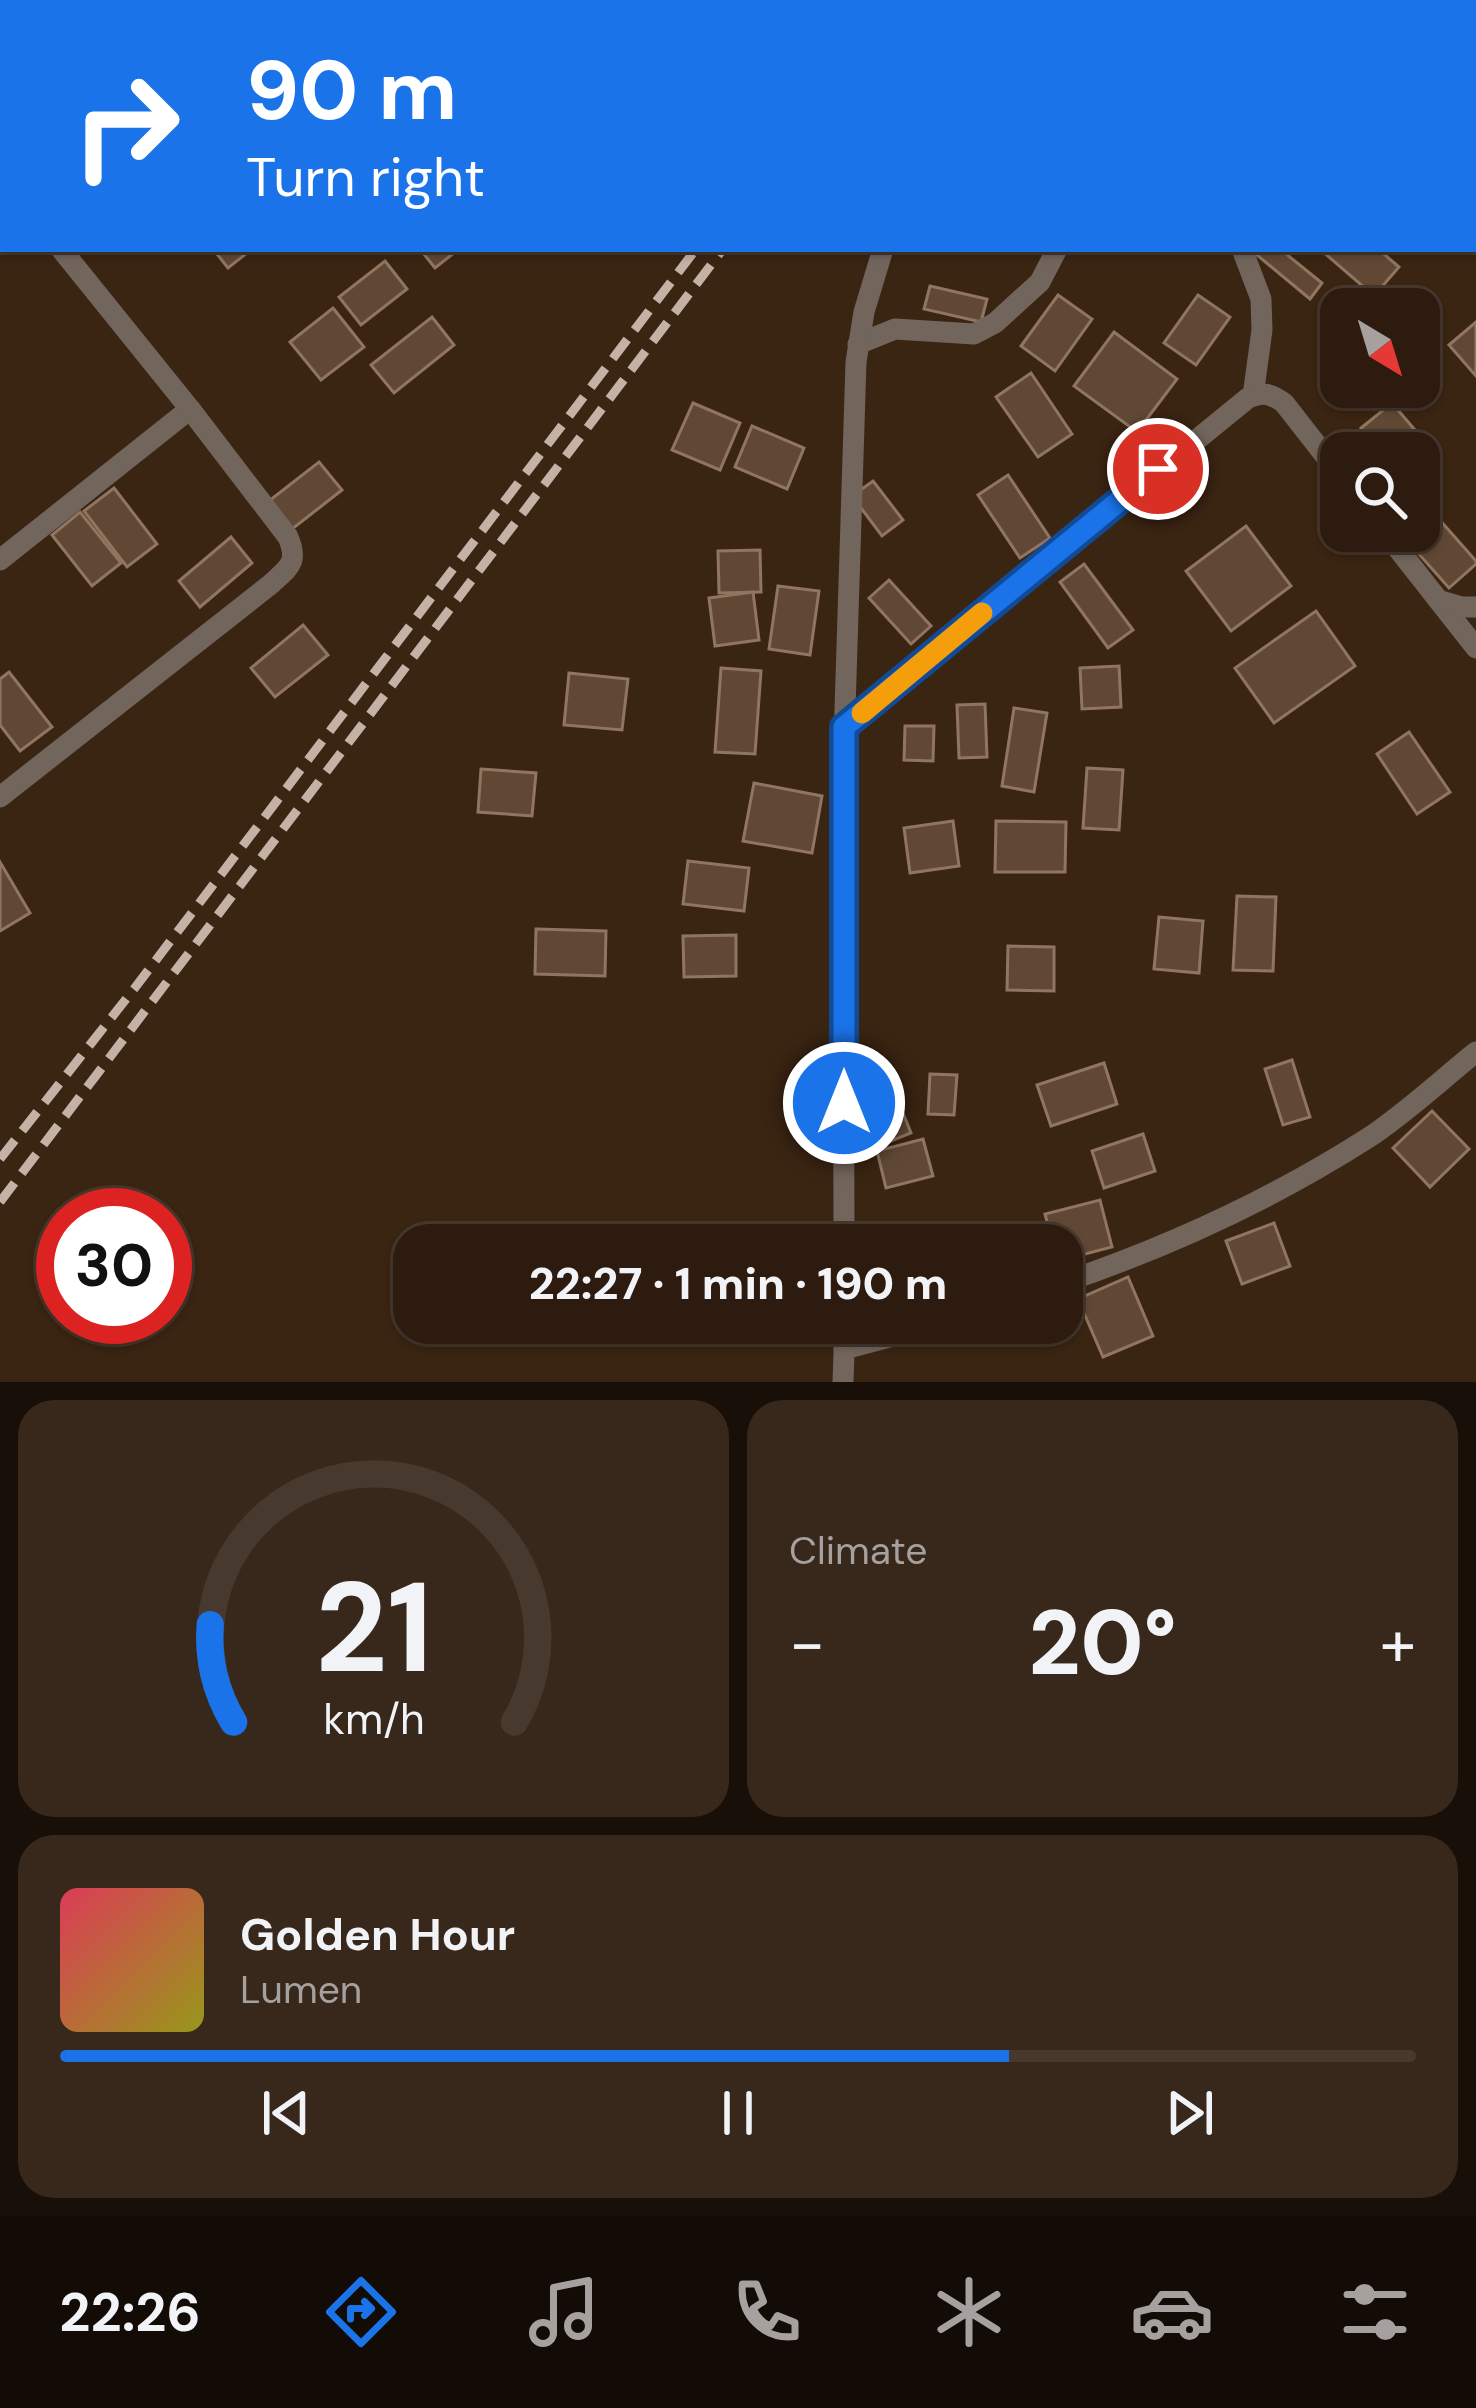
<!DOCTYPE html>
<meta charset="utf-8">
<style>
body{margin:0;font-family:"DM Sans",sans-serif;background:#38281c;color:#f1f3f6;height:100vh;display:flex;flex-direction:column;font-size:45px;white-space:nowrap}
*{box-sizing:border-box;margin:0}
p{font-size:39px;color:#a6a19e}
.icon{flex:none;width:66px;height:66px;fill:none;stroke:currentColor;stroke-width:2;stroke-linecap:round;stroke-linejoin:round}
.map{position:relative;height:1382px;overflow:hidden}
.side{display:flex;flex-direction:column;gap:18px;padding:18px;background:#180f08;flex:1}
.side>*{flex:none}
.top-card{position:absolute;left:0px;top:0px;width:1476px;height:252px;box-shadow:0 3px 9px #0004,0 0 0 3px #48392e;background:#1a73e8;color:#fff;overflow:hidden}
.needle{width:78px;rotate:142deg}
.controls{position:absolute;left:1320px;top:288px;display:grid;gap:24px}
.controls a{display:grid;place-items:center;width:120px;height:120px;border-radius:24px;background:#2c1b0e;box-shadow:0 3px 9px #0004,0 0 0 3px #48392e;font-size:60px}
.speed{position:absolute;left:36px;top:1188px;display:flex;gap:24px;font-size:60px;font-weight:700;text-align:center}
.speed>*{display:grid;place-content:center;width:156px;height:156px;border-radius:50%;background:#2c1b0e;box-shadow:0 3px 9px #0004,0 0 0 3px #48392e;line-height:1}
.speed .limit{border:18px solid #d22;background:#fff;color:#111}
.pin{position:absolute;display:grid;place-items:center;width:102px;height:102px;color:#fff;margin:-51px;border:6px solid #fff;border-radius:50%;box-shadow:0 3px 12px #0007}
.me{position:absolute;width:132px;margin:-66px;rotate:0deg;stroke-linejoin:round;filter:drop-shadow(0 0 9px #0008)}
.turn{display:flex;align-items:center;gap:42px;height:252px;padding:0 48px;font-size:54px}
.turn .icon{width:156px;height:156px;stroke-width:2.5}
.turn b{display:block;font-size:84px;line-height:102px}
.big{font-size:90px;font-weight:800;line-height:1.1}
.side .tile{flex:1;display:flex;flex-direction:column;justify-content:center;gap:18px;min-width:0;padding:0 42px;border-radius:36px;background:#38281c}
.side .dial{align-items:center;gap:0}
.dial svg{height:312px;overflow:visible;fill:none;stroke:#48392e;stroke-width:7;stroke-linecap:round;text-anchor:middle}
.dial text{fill:#f1f3f6;stroke:none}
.song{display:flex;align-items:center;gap:36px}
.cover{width:144px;height:144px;border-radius:18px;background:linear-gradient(135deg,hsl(350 70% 55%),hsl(60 70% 35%))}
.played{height:12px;border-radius:6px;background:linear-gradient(90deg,#1a73e8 70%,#48392e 70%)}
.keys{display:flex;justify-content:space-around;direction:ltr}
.heat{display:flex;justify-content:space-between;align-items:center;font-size:66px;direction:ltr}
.side .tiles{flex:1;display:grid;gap:18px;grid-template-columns:1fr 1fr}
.tile:last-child{grid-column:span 2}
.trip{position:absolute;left:393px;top:1224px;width:690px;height:120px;border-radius:36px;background:#2c1b0e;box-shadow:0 3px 9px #0004,0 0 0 3px #48392e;font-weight:800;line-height:120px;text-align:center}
.dock{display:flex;height:192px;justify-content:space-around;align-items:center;background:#120b06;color:#a6a19e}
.dock .icon{width:84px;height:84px}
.dock .active{color:#1a73e8}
.dock b{font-size:54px;color:#f1f3f6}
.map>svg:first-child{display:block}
.building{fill:#604835;stroke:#907661;stroke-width:3}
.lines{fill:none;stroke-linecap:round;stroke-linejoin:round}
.minor{stroke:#71655c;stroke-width:21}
.trunk{stroke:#c5ac97;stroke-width:33}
.rail{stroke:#c3b2a5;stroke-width:9;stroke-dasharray:24 12;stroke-linecap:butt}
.route-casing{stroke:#114b97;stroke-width:30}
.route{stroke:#1a73e8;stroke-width:21}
.slow{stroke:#f59e0b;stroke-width:21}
</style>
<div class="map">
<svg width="1476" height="1382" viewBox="0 0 1476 1382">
<rect width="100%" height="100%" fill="#3a2412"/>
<g class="building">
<path d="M213,249H252L228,268Z"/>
<path d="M427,249H459L435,268L423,253Z"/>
<path d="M1262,249H1280L1322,283L1310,299L1257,255Z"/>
<path d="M1324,249H1378L1399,267L1374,296L1322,251Z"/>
<path d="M385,261L407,289L361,325L339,297Z"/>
<path d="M930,286L987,299L981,322L924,309Z"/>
<path d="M1058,295L1092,319L1055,371L1021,346Z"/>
<path d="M1198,295L1230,317L1196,365L1164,343Z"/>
<path d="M333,308L364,347L321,380L290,342Z"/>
<path d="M432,317L454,345L394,393L371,365Z"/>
<path d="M1476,322V376L1449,345Z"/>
<path d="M1114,332L1177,379L1137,432L1074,386Z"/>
<path d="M1031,373L1072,434L1038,457L996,397Z"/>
<path d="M693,403L740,423L720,470L672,450Z"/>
<path d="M1392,403L1432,450L1419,461V453H1382L1361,428Z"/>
<path d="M752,426L804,448L787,489L735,467Z"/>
<path d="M319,462L342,490L287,533L265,504Z"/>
<path d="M1008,475L1050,538L1020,558L978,495Z"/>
<path d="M873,481L903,520L882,536L852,496Z"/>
<path d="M114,488L157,544L127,567L84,511Z"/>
<path d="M80,512L121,563L92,586L52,535Z"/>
<path d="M1438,518L1476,561V564L1449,588L1409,543Z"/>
<path d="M1246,526L1291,586L1231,631L1186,571Z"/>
<path d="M231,537L252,563L200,607L179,581Z"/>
<path d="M760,550L761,592L719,593L718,551Z"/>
<path d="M1084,564L1133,630L1108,648L1060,582Z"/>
<path d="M889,580L931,626L911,644L869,598Z"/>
<path d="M778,586L819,591L810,655L769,649Z"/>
<path d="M753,592L759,640L715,646L709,598Z"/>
<path d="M1316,611L1355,666L1274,723L1235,668Z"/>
<path d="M303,625L328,655L275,697L251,668Z"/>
<path d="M1119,666L1121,707L1082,709L1080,668Z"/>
<path d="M721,668L761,671L755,754L715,752Z"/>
<path d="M9,672L52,727L20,751L0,725V679Z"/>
<path d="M569,673L628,679L622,730L564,725Z"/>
<path d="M985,704L987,757L959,758L957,705Z"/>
<path d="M1014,708L1047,713L1034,792L1002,786Z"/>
<path d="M905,726H934L933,761L904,760Z"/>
<path d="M1409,732L1450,792L1417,814L1377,754Z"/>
<path d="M1087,768L1123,770L1119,830L1083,828Z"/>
<path d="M481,769L536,773L532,816L478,812Z"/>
<path d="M754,783L822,796L812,853L743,841Z"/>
<path d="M953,821L959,866L910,873L904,828Z"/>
<path d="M996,821L1066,822L1065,872H995Z"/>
<path d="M688,861L749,868L744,911L683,904Z"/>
<path d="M0,862L30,913L0,931Z"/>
<path d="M1237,896L1276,897L1273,971L1233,970Z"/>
<path d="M1159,917L1203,921L1199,973L1154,969Z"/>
<path d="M536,929L606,931L605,976L535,974Z"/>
<path d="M736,935V976L684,977L683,936Z"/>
<path d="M1008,946L1054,947V991L1007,990Z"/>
<path d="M1292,1060L1310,1117L1283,1125L1265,1069Z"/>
<path d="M1104,1063L1117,1104L1051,1126L1037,1085Z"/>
<path d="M930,1074L957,1075L954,1115L928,1114Z"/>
<path d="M897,1098L911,1133L871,1149L857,1113Z"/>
<path d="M1432,1111L1469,1149L1430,1187L1393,1148Z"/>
<path d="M1143,1134L1155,1171L1104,1188L1092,1151Z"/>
<path d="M923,1139L933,1176L886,1188L877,1151Z"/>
<path d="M1100,1200L1112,1247L1062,1260V1245H1053L1045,1214Z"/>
<path d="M1274,1223L1290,1266L1242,1284L1226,1241Z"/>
<path d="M1128,1277L1153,1336L1103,1357L1078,1299Z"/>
</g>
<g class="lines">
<g class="minor">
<path d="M978,3L981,0"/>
<path d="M1059,3L1061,0"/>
<path d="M1397,3L1400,0"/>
<path d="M1473,210L1476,213"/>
<path d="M1242,249L1261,299L1262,330L1253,396"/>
<path d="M858,344L895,329L974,334L995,323L1040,282L1057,249"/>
<path d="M1384,531L1476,648"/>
<path d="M0,560L190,409"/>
<path d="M1438,600L1462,607H1476"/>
<path d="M844,727L1248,398C1264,392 1270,393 1284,403L1341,476"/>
<path d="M0,797L271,584C289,567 299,563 288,537L190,409L61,249"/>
<path d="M844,1245L843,773L856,362L864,312L883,249"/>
<path d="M1062,1283C1168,1247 1274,1198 1368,1138C1406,1113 1441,1080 1476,1052"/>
<path d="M844,1349L942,1323"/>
<path d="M843,1382L845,1323"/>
</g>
<g class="trunk">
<path d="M294,3L301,0"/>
<path d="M361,3L366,0"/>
<path d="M0,127L3,126"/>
<path d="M0,174L3,173"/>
</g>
<g class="rail">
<path d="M882,3L885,0"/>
<path d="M910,3L912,0"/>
<path d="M0,1159L134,989L696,249"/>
<path d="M0,1202L723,249"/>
</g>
</g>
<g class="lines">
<g class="route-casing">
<path id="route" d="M844,1103V727L1158,469"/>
</g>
<use href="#route" class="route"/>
<path class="slow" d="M862,713L982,613"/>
</g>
</svg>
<div class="controls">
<a><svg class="needle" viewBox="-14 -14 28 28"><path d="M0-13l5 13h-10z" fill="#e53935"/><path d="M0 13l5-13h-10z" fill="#a6a19e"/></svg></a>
<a><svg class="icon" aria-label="search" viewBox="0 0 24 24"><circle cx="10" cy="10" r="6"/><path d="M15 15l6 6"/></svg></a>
</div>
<div class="speed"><div class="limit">30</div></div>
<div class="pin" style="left:1158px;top:469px;background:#d93025"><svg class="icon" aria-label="arrive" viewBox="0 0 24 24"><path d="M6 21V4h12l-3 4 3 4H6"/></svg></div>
<svg class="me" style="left:844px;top:1103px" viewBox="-20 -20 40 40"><circle r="17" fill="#1a73e8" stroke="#fff" stroke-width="3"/><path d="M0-11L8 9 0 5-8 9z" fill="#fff"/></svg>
<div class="trip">22:27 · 1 min · 190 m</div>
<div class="top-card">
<div class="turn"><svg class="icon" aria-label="right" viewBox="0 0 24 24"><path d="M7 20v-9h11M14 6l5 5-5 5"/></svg><div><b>90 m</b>Turn right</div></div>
</div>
</div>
<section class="side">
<div class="tiles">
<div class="tile dial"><svg viewBox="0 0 100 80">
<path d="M14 69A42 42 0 1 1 86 69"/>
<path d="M14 69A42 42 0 0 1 8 44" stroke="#1a73e8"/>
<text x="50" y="56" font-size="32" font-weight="700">21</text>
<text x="50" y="72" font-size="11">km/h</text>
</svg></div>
<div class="tile"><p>Climate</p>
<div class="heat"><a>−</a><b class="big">20°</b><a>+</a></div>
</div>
<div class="tile">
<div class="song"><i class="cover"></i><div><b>Golden Hour</b><p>Lumen</p></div></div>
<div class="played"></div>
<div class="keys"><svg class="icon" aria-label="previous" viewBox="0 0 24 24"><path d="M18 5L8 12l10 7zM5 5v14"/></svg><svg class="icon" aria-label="pause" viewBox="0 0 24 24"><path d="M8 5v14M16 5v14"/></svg><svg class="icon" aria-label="next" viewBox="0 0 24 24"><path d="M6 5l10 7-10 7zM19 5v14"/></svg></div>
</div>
</div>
</section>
<nav class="dock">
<b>22:26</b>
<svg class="icon active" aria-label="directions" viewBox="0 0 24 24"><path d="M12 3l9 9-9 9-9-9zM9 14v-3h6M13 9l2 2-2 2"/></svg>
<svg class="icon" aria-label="music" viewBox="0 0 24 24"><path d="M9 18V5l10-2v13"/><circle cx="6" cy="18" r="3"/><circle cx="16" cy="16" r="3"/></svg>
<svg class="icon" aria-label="phone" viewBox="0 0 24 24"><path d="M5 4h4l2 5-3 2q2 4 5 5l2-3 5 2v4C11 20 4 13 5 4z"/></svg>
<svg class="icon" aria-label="climate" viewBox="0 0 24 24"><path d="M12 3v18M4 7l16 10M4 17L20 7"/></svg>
<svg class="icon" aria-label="car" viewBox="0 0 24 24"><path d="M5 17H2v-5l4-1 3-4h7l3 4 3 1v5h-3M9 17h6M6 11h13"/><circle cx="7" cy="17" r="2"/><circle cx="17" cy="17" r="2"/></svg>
<svg class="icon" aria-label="filters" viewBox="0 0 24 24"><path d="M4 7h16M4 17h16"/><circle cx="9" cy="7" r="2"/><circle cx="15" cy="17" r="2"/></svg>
</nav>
